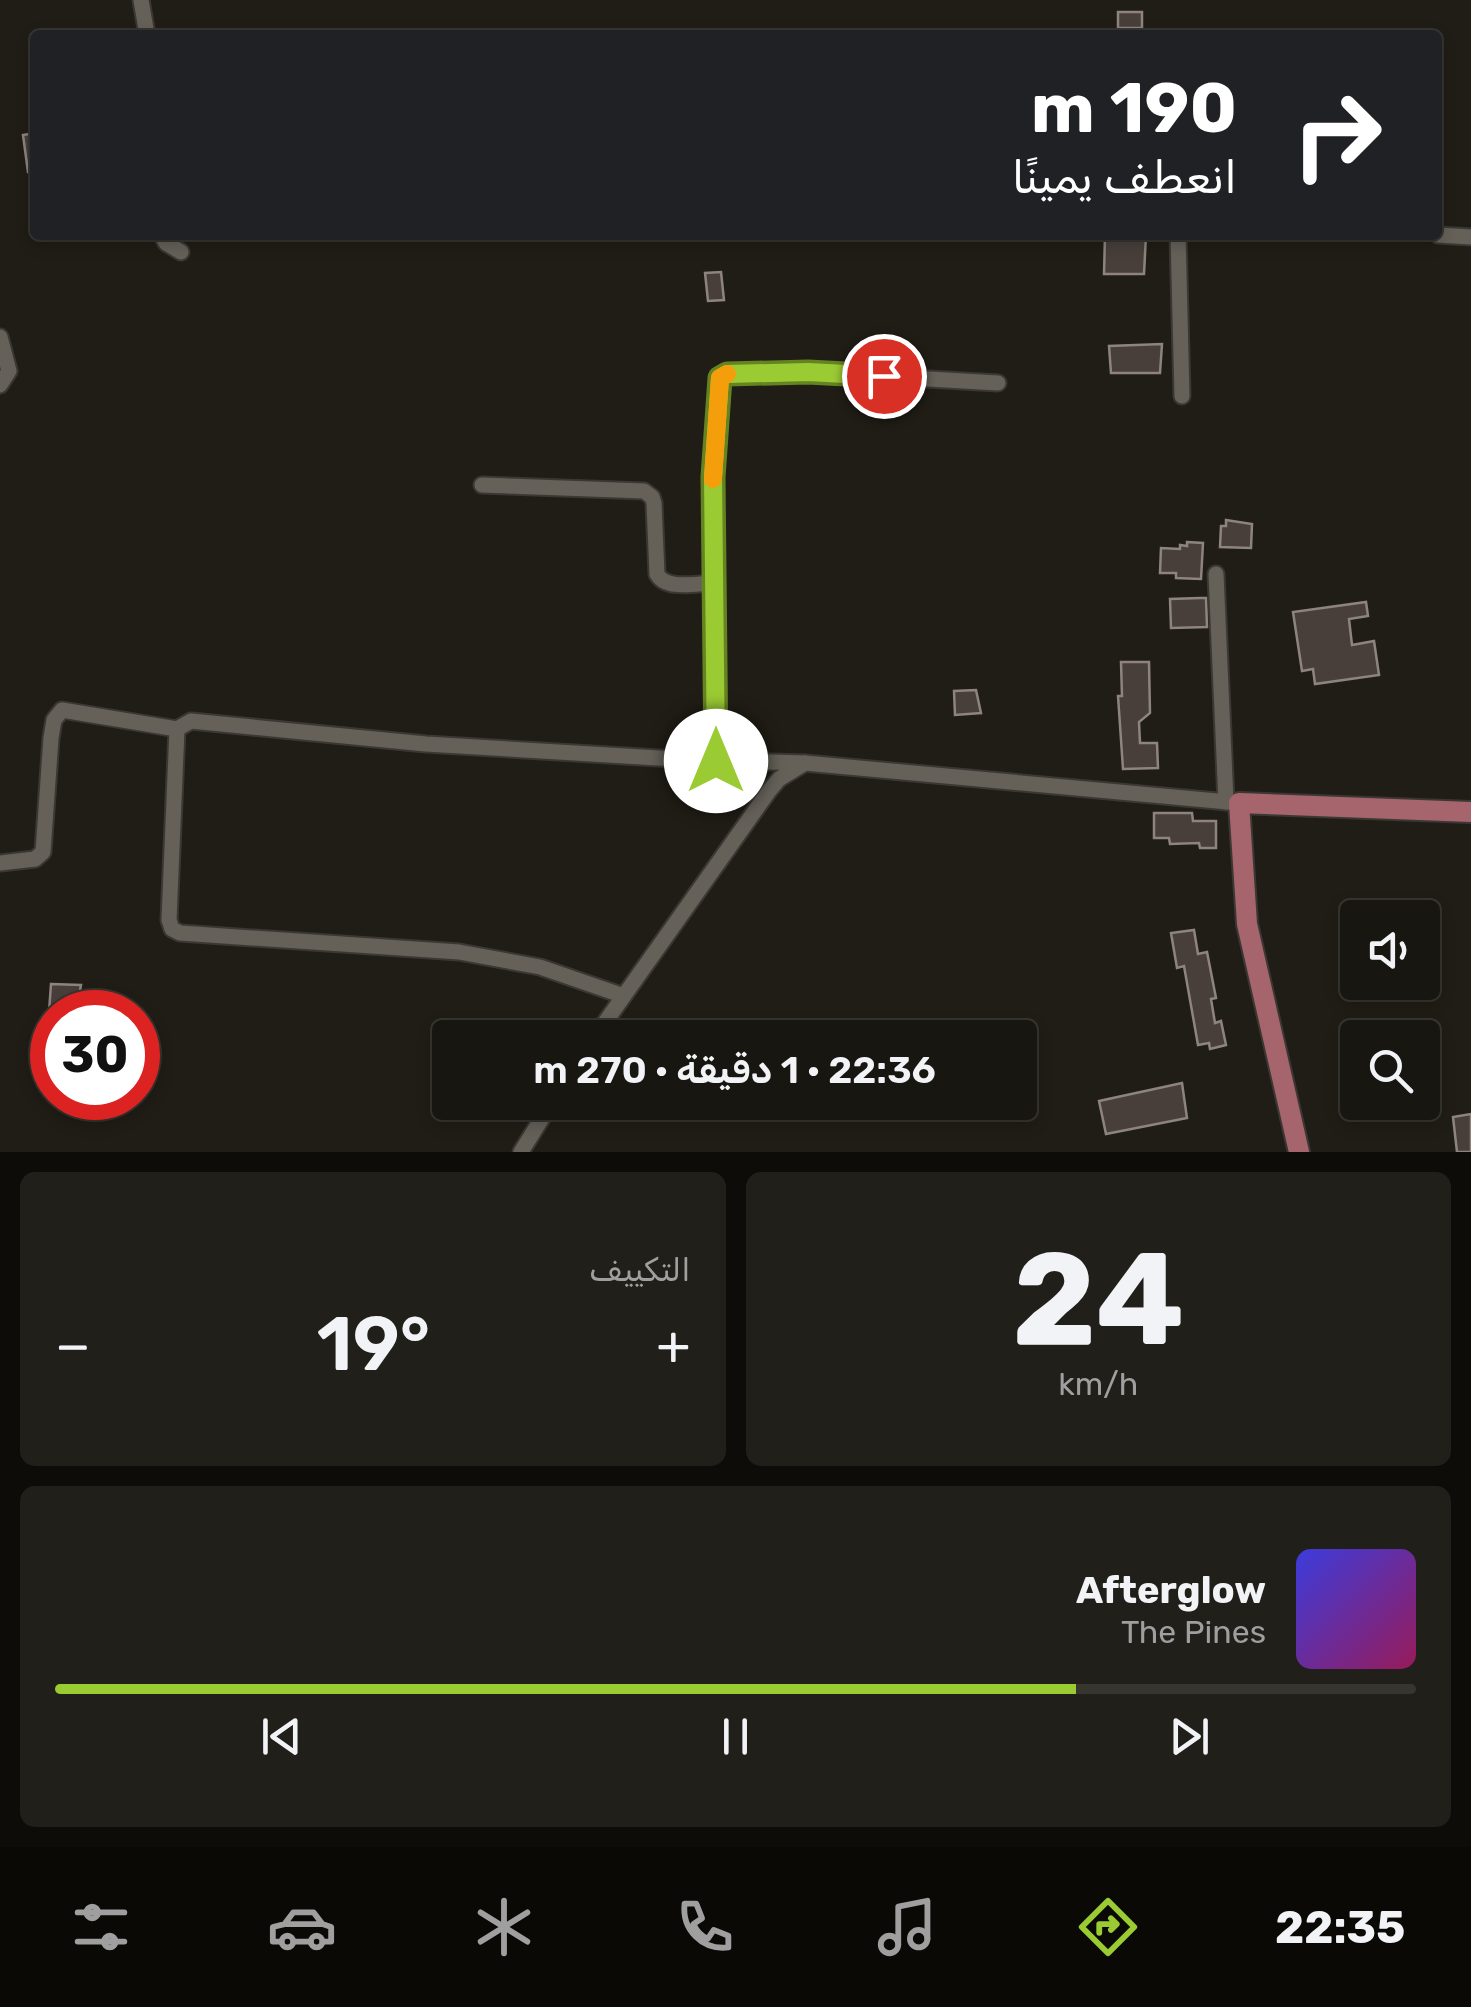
<!DOCTYPE html>
<html lang="ar">
<meta charset="utf-8">
<style>
body{margin:0;font-family:Rubik,Vazirmatn,sans-serif;background:#211f19;color:#f1f3f6;direction:rtl;height:100vh;display:flex;flex-direction:column;font-size:38px;white-space:nowrap}
*{box-sizing:border-box;margin:0}
p{font-size:32px;color:#9f9f9f}
.icon{flex:none;width:55px;height:55px;fill:none;stroke:currentColor;stroke-width:2;stroke-linecap:round;stroke-linejoin:round}
.map{position:relative;height:1152px;overflow:hidden;direction:ltr}
.panel{display:flex;flex-direction:column;gap:20px;padding:20px;background:#0d0c09;flex:1}
.panel>*{flex:none}
.guide{position:absolute;left:30px;top:30px;width:1412px;height:210px;border-radius:10px;box-shadow:0 5px 15px #0003,0 0 0 2px #363530;direction:rtl;background:#202124;color:#fff;overflow:hidden}
.fabs{position:absolute;left:1340px;top:900px;display:grid;gap:20px}
.fabs a{display:grid;place-items:center;width:100px;height:100px;border-radius:10px;background:#181610;box-shadow:0 5px 15px #0003,0 0 0 2px #363530;font-size:50px}
.speed{position:absolute;left:30px;top:990px;display:flex;gap:20px;font-size:50px;font-weight:700;text-align:center}
.speed>*{display:grid;place-content:center;width:130px;height:130px;border-radius:50%;background:#181610;box-shadow:0 5px 15px #0003,0 0 0 2px #363530;line-height:1}
.speed .limit{border:15px solid #d22;background:#fff;color:#111}
.pin{position:absolute;display:grid;place-items:center;width:85px;height:85px;color:#fff;margin:-42px;border:5px solid #fff;border-radius:50%;box-shadow:0 2px 10px #0007}
.me{position:absolute;width:110px;margin:-55px;rotate:0deg;stroke-linejoin:round;filter:drop-shadow(0 0 8px #0008)}
.turn{display:flex;align-items:center;gap:35px;height:210px;padding:0 40px;font-size:45px}
.turn .icon{width:130px;height:130px;stroke-width:2.5}
.turn b{display:block;font-size:70px;line-height:85px}
.big{font-size:75px;font-weight:600;line-height:1.1}
.panel .card{flex:1;display:flex;flex-direction:column;justify-content:center;gap:15px;min-width:0;padding:0 35px;border-radius:15px;background:#211f19}
.panel .dial{align-items:center;gap:0}
.dial b{font-size:130px;line-height:1}
.song{display:flex;align-items:center;gap:30px}
.cover{width:120px;height:120px;border-radius:15px;background:linear-gradient(135deg,hsl(240 70% 55%),hsl(330 70% 35%))}
.played{height:10px;border-radius:5px;background:linear-gradient(90deg,#9bcb33 75%,#363530 75%)}
.keys{display:flex;justify-content:space-around;direction:ltr}
.heat{display:flex;justify-content:space-between;align-items:center;font-size:55px;direction:ltr}
.panel .tiles{flex:1;display:grid;gap:20px;grid-template-columns:1fr 1fr}
.card:last-child{grid-column:span 2}
.trip{position:absolute;left:432px;top:1020px;width:605px;height:100px;border-radius:10px;background:#181610;box-shadow:0 5px 15px #0003,0 0 0 2px #363530;font-weight:600;line-height:100px;text-align:center;direction:rtl}
.dock{display:flex;height:160px;justify-content:space-around;align-items:center;background:#0a0906;color:#9f9f9f}
.dock .icon{width:70px;height:70px}
.dock .selected{color:#9bcb33}
.dock b{font-size:45px;color:#f1f3f6}
.map>svg:first-child{display:block}
.building{fill:#483f3b;stroke:#8d847f;stroke-width:2.5}
.lines{fill:none;stroke-linecap:round;stroke-linejoin:round}
.minor-casing{stroke:#3b3834;stroke-width:19}
.major-casing{stroke:#3b3834;stroke-width:24}
.minor{stroke:#656159;stroke-width:15}
.major{stroke:#a6646c;stroke-width:20}
.route-casing{stroke:#658421;stroke-width:25}
.route{stroke:#9bcb33;stroke-width:18}
.slow{stroke:#f59e0b;stroke-width:18}
</style>
<div class="map">
<svg width="1471" height="1152" viewBox="0 0 1471 1152">
<rect width="100%" height="100%" fill="#201d16"/>
<g class="building">
<rect x="1118" y="12" width="24" height="16"/>
<path d="M35,133V172H28L23,135Z"/>
<path d="M1105,235H1146L1144,274H1104Z"/>
<path d="M721,272L724,300L708,301L705,273Z"/>
<path d="M1162,344L1160,373H1111L1109,346Z"/>
<path d="M1226,520L1252,524L1251,548L1220,547L1221,526H1226Z"/>
<path d="M1187,542L1203,543L1201,579L1176,578V573H1160L1161,548L1180,549V545L1187,546Z"/>
<path d="M1200,598H1206L1207,627L1171,628L1170,599Z"/>
<path d="M1366,602L1368,616L1349,619L1352,645L1374,641L1379,675L1315,684L1313,669L1302,671L1293,612Z"/>
<path d="M1121,662H1149L1150,713L1139,722L1140,743H1157L1158,768L1123,769L1118,696H1122Z"/>
<path d="M976,690L981,713L955,715L954,691Z"/>
<path d="M1154,813H1192L1193,821H1216V848H1200L1199,843L1170,844L1169,838H1154Z"/>
<path d="M1194,930L1198,954L1207,952L1216,998L1211,999L1215,1023L1221,1021L1226,1045L1210,1049L1209,1043L1198,1045L1184,966L1177,968L1171,933Z"/>
<path d="M51,984L81,985L79,996H84L83,1004L73,1012H49Z"/>
<path d="M1182,1083L1187,1118L1106,1134L1099,1101Z"/>
<path d="M1471,1114V1152H1457L1453,1117Z"/>
</g>
<g class="lines">
<g class="minor-casing">
<g id="minor">
<path d="M141,0L147,35"/>
<path d="M162,235L166,243L181,252"/>
<path d="M1178,235L1182,396"/>
<path d="M1438,235L1471,237"/>
<path d="M0,337L9,371L0,385"/>
<path d="M482,485L644,491L652,497L654,503L657,574C666,591 697,583 714,583"/>
<path d="M1216,574L1226,802"/>
<path d="M177,729L169,920L172,929L180,933L459,952L540,967L621,995"/>
<path d="M716,761L713,477L720,379L727,374L808,372L998,383"/>
<path d="M0,863L35,859L43,852L51,738L54,720L62,710L177,729L191,721L426,744L675,759L805,763"/>
<path d="M594,1038L769,791L779,779L805,763L1239,803"/>
<path d="M521,1152L552,1102"/>
</g>
</g>
<g class="major-casing">
<path id="major" d="M1299,1152L1247,924L1239,803L1471,812"/>
</g>
<use href="#minor" class="minor"/>
<use href="#major" class="major"/>
</g>
<g class="lines">
<g class="route-casing">
<path id="route" d="M716,761L713,477L720,378L727,374L808,372L884,376"/>
</g>
<use href="#route" class="route"/>
<path class="slow" d="M713,479L720,378L727,374"/>
</g>
</svg>
<div class="fabs">
<a><svg class="icon" aria-label="sound" viewBox="0 0 24 24"><path d="M4 9h4l5-4v14l-5-4H4zM17 9q2 3 0 6"/></svg></a>
<a><svg class="icon" aria-label="search" viewBox="0 0 24 24"><circle cx="10" cy="10" r="6"/><path d="M15 15l6 6"/></svg></a>
</div>
<div class="speed"><div class="limit">30</div></div>
<div class="pin" style="left:884px;top:376px;background:#d93025"><svg class="icon" aria-label="arrive" viewBox="0 0 24 24"><path d="M6 21V4h12l-3 4 3 4H6"/></svg></div>
<svg class="me" style="left:716px;top:761px" viewBox="-20 -20 40 40"><circle r="19" fill="#fff"/><path d="M0-13L10 11 0 6-10 11z" fill="#9bcb33"/></svg>
<div class="trip">22:36 · 1 دقيقة · 270 m</div>
<div class="guide">
<div class="turn"><svg class="icon" aria-label="right" viewBox="0 0 24 24"><path d="M7 20v-9h11M14 6l5 5-5 5"/></svg><div><b>190 m</b>انعطف يمينًا</div></div>
</div>
</div>
<section class="panel">
<div class="tiles">
<div class="card dial"><b>24</b><p>km/h</p></div>
<div class="card"><p>التكييف</p>
<div class="heat"><a>−</a><b class="big">19°</b><a>+</a></div>
</div>
<div class="card">
<div class="song"><i class="cover"></i><div><b>Afterglow</b><p>The Pines</p></div></div>
<div class="played"></div>
<div class="keys"><svg class="icon" aria-label="previous" viewBox="0 0 24 24"><path d="M18 5L8 12l10 7zM5 5v14"/></svg><svg class="icon" aria-label="pause" viewBox="0 0 24 24"><path d="M8 5v14M16 5v14"/></svg><svg class="icon" aria-label="next" viewBox="0 0 24 24"><path d="M6 5l10 7-10 7zM19 5v14"/></svg></div>
</div>
</div>
</section>
<nav class="dock">
<b>22:35</b>
<svg class="icon selected" aria-label="directions" viewBox="0 0 24 24"><path d="M12 3l9 9-9 9-9-9zM9 14v-3h6M13 9l2 2-2 2"/></svg>
<svg class="icon" aria-label="music" viewBox="0 0 24 24"><path d="M9 18V5l10-2v13"/><circle cx="6" cy="18" r="3"/><circle cx="16" cy="16" r="3"/></svg>
<svg class="icon" aria-label="phone" viewBox="0 0 24 24"><path d="M5 4h4l2 5-3 2q2 4 5 5l2-3 5 2v4C11 20 4 13 5 4z"/></svg>
<svg class="icon" aria-label="climate" viewBox="0 0 24 24"><path d="M12 3v18M4 7l16 10M4 17L20 7"/></svg>
<svg class="icon" aria-label="car" viewBox="0 0 24 24"><path d="M5 17H2v-5l4-1 3-4h7l3 4 3 1v5h-3M9 17h6M6 11h13"/><circle cx="7" cy="17" r="2"/><circle cx="17" cy="17" r="2"/></svg>
<svg class="icon" aria-label="filters" viewBox="0 0 24 24"><path d="M4 7h16M4 17h16"/><circle cx="9" cy="7" r="2"/><circle cx="15" cy="17" r="2"/></svg>
</nav>
